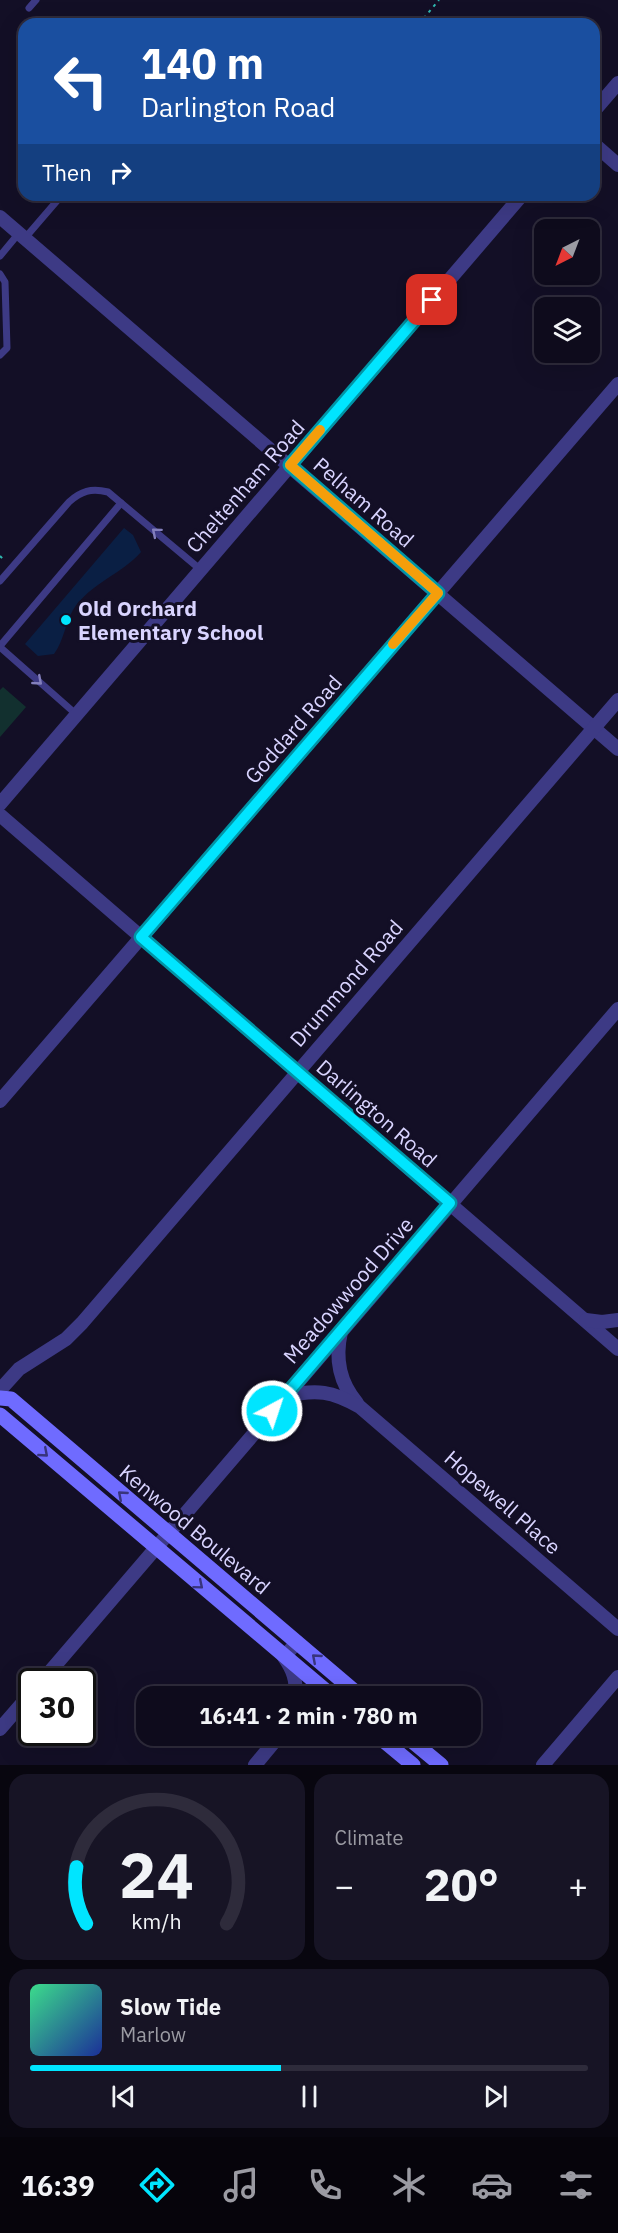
<!DOCTYPE html>
<meta charset="utf-8">
<style>
body{margin:0;font-family:"IBM Plex Sans",sans-serif;background:#171425;color:#f1f3f6;height:100vh;display:flex;flex-direction:column;font-size:22px;white-space:nowrap}
*{box-sizing:border-box;margin:0}
p{font-size:20px;color:#9b9ba3}
.icon{flex:none;width:33px;height:33px;fill:none;stroke:currentColor;stroke-width:2;stroke-linecap:round;stroke-linejoin:round}
.map{position:relative;height:1765px;overflow:hidden}
.panel{display:flex;flex-direction:column;gap:9px;padding:9px;background:#08060f;flex:1}
.panel>*{flex:none}
.top-card{position:absolute;left:18px;top:18px;width:582px;height:183px;border-radius:18px;box-shadow:0 6px 24px #0002,0 0 0 2px #2e2b3b;background:#1a4fa0;color:#fff;overflow:hidden}
.needle{width:39px;rotate:222deg}
.tools{position:absolute;left:534px;top:219px;display:grid;gap:12px}
.tools a{display:grid;place-items:center;width:66px;height:66px;border-radius:12px;background:#0e0b1c;box-shadow:0 6px 24px #0002,0 0 0 2px #2e2b3b;font-size:30px}
.speed{position:absolute;left:18px;top:1668px;display:flex;gap:12px;font-size:30px;font-weight:700;text-align:center}
.speed>*{display:grid;place-content:center;width:78px;height:78px;border-radius:50%;background:#0e0b1c;box-shadow:0 6px 24px #0002,0 0 0 2px #2e2b3b;line-height:1}
.speed .limit{border:3px solid #111;border-radius:9px;background:#fff;color:#111}
.pin{position:absolute;display:grid;place-items:center;width:51px;height:51px;color:#fff;margin:-26px;border-radius:12px;box-shadow:0 3px 9px #0006}
.me{position:absolute;width:66px;margin:-33px;rotate:40deg;stroke-linejoin:round;filter:drop-shadow(0 0 4px #0008)}
.turn{display:flex;align-items:center;gap:21px;height:126px;padding:0 24px;font-size:27px}
.turn .icon{width:78px;height:78px;stroke-width:2.5}
.turn b{display:block;font-size:42px;line-height:51px}
.then{display:flex;align-items:center;height:57px;padding:0 24px;background:#0003;gap:12px;font-size:22px}
.big{font-size:45px;font-weight:700;line-height:1.1}
.panel .tile{flex:1;display:flex;flex-direction:column;justify-content:center;gap:9px;min-width:0;padding:0 21px;border-radius:18px;background:#171425}
.panel .dial{align-items:center;gap:0}
.dial svg{height:156px;overflow:visible;fill:none;stroke:#2e2b3b;stroke-width:7;stroke-linecap:round;text-anchor:middle}
.dial text{fill:#f1f3f6;stroke:none}
.song{display:flex;align-items:center;gap:18px}
.cover{width:72px;height:72px;border-radius:9px;background:linear-gradient(135deg,hsl(150 70% 55%),hsl(230 70% 35%))}
.played{height:6px;border-radius:3px;background:linear-gradient(90deg,#00e5ff 45%,#2e2b3b 45%)}
.keys{display:flex;justify-content:space-around;direction:ltr}
.heat{display:flex;justify-content:space-between;align-items:center;font-size:33px;direction:ltr}
.panel .tiles{flex:1;display:grid;gap:9px;grid-template-columns:1fr 1fr}
.tile:last-child{grid-column:span 2}
.trip{position:absolute;left:136px;top:1686px;width:345px;height:60px;border-radius:18px;background:#0e0b1c;box-shadow:0 6px 24px #0002,0 0 0 2px #2e2b3b;font-weight:700;line-height:60px;text-align:center}
.tab-bar{display:flex;height:96px;justify-content:space-around;align-items:center;background:#06040b;color:#9b9ba3}
.tab-bar .icon{width:42px;height:42px}
.tab-bar .selected{color:#00e5ff}
.tab-bar b{font-size:27px;color:#f1f3f6}
.map>svg:first-child{display:block}
.green{fill:#12302f}
.water{fill:#0a1f44}
.lines{fill:none;stroke-linecap:round;stroke-linejoin:round}
.path{stroke:#2fb8b0;stroke-width:2;stroke-dasharray:3 4.5;stroke-linecap:butt}
.lane{stroke:#3d3a85;stroke-width:7}
.street{stroke:#3d3a85;stroke-width:14}
.secondary{stroke:#6f6bff;stroke-width:15}
.oneway{stroke:#837fbc}
.oneway2{stroke:#38347d}
.route-casing{stroke:#0095a6;stroke-width:15}
.route{stroke:#00e5ff;stroke-width:10}
.slow{stroke:#f59e0b;stroke-width:10}
.poi-dot{fill:#00e5ff;stroke:#130f26;stroke-width:2}
.labels{text-anchor:middle;dominant-baseline:central;stroke-width:6;stroke-linejoin:round;paint-order:stroke}
.street-label{font-size:21px;fill:#d9d4ff;stroke:#130f26}
.poi-label{font-size:21px;font-weight:bold;fill:#d9d4ff;stroke:#130f26;text-anchor:start}
</style>
<div class="map">
<svg width="618" height="1765" viewBox="0 0 618 1765">
<rect width="100%" height="100%" fill="#130f26"/>
<path class="green" d="M3,687L26,707L0,737V690Z"/>
<path class="water" d="M124,528L133,535L141,552C122,574 89,584 73,610C65,624 64,640 54,654L38,656L25,644Z"/>
<g class="lines">
<g class="path">
<path d="M419,24L439,0"/>
<path d="M0,556L3,559"/>
</g>
<g class="lane">
<path d="M29,8L36,0"/>
<path d="M210,198L211,195"/>
<path d="M25,238L62,195"/>
<path d="M0,256L19,233"/>
<path d="M0,274L5,282L7,348L0,355"/>
<path d="M0,581L69,502C81,491 91,488 108,492L201,570"/>
<path d="M0,646L121,503"/>
<path d="M0,647L77,715"/>
</g>
<g class="street">
<path d="M594,111L618,83"/>
<path d="M594,144L618,165"/>
<path d="M0,217L618,749"/>
<path d="M0,804L522,195"/>
<path d="M0,815L618,1349"/>
<path d="M0,1101L618,384"/>
<path d="M586,1320L602,1322L618,1320"/>
<path d="M341,1332C335,1358 339,1382 357,1403"/>
<path d="M0,1390L19,1369L66,1339L82,1323L618,700"/>
<path d="M285,1396C317,1389 332,1391 360,1407L618,1629"/>
<path d="M41,1682L618,1009"/>
<path d="M295,1696C297,1680 293,1670 284,1657L297,1642"/>
<path d="M0,1729L32,1692"/>
<path d="M255,1765L279,1736"/>
<path d="M543,1765L618,1677"/>
</g>
<g class="secondary">
<path d="M0,1398L11,1399L360,1696"/>
<path d="M0,1415L332,1696"/>
<path d="M378,1736L413,1765"/>
<path d="M406,1736L441,1765"/>
</g>
</g>
<defs><path id="oneway-chevron" d="M-2-3.5L2.5 0L-2 3.5" fill="none" stroke-width="1.6" stroke-linecap="round" stroke-linejoin="round" transform="scale(1.5)"/></defs>
<g class="oneway">
<use href="#oneway-chevron" transform="translate(156 532) rotate(-140)"/>
<use href="#oneway-chevron" transform="translate(38 681) rotate(41)"/>
</g>
<g class="oneway2">
<use href="#oneway-chevron" transform="translate(44 1453) rotate(41)"/>
<use href="#oneway-chevron" transform="translate(122 1495) rotate(-139)"/>
<use href="#oneway-chevron" transform="translate(199 1585) rotate(40)"/>
<use href="#oneway-chevron" transform="translate(316 1658) rotate(-139)"/>
</g>
<g class="lines">
<g class="route-casing">
<path id="route" d="M272,1411L450,1203L141,937L438,593L290,465L432,300"/>
</g>
<use href="#route" class="route"/>
<path class="slow" d="M320,430L290,465L438,593L393,644"/>
</g>
<circle class="poi-dot" cx="66" cy="620" r="6"/>
<g class="labels">
<g class="street-label">
<text transform="translate(245 486) rotate(-49)">Cheltenham Road</text>
<text transform="translate(364 502) rotate(41)">Pelham Road</text>
<text transform="translate(293 729) rotate(-49)">Goddard Road</text>
<text transform="translate(346 983) rotate(-49)">Drummond Road</text>
<text transform="translate(377 1113) rotate(41)">Darlington Road</text>
<text transform="translate(348 1290) rotate(-49)">Meadowwood Drive</text>
<text transform="translate(503 1502) rotate(41)">Hopewell Place</text>
<text transform="translate(195 1529) rotate(40)">Kenwood Boulevard</text>
</g>
<g class="poi-label">
<text x="78" y="608">Old Orchard<tspan x="78" dy="24">Elementary School</tspan></text>
</g>
</g>
</svg>
<div class="tools">
<a><svg class="needle" viewBox="-14 -14 28 28"><path d="M0-13l5 13h-10z" fill="#e53935"/><path d="M0 13l5-13h-10z" fill="#9b9ba3"/></svg></a>
<a><svg class="icon" aria-label="layers" viewBox="0 0 24 24"><path d="M12 4l9 5-9 5-9-5zM3 14l9 5 9-5"/></svg></a>
</div>
<div class="speed"><div class="limit">30</div></div>
<div class="pin" style="left:432px;top:300px;background:#d93025"><svg class="icon" aria-label="arrive" viewBox="0 0 24 24"><path d="M6 21V4h12l-3 4 3 4H6"/></svg></div>
<svg class="me" style="left:272px;top:1411px" viewBox="-20 -20 40 40"><circle r="17" fill="#00e5ff" stroke="#fff" stroke-width="3"/><path d="M0-11L8 9 0 5-8 9z" fill="#fff"/></svg>
<div class="trip">16:41 · 2 min · 780 m</div>
<div class="top-card">
<div class="turn"><svg class="icon" aria-label="left" viewBox="0 0 24 24"><path d="M17 20v-9H6M10 6l-5 5 5 5"/></svg><div><b>140 m</b>Darlington Road</div></div>
<div class="then">Then<svg class="icon" aria-label="right" viewBox="0 0 24 24"><path d="M7 20v-9h11M14 6l5 5-5 5"/></svg></div>
</div>
</div>
<section class="panel">
<div class="tiles">
<div class="tile dial"><svg viewBox="0 0 100 80">
<path d="M14 69A42 42 0 1 1 86 69"/>
<path d="M14 69A42 42 0 0 1 9 40" stroke="#00e5ff"/>
<text x="50" y="56" font-size="32" font-weight="700">24</text>
<text x="50" y="72" font-size="11">km/h</text>
</svg></div>
<div class="tile"><p>Climate</p>
<div class="heat"><a>−</a><b class="big">20°</b><a>+</a></div>
</div>
<div class="tile">
<div class="song"><i class="cover"></i><div><b>Slow Tide</b><p>Marlow</p></div></div>
<div class="played"></div>
<div class="keys"><svg class="icon" aria-label="previous" viewBox="0 0 24 24"><path d="M18 5L8 12l10 7zM5 5v14"/></svg><svg class="icon" aria-label="pause" viewBox="0 0 24 24"><path d="M8 5v14M16 5v14"/></svg><svg class="icon" aria-label="next" viewBox="0 0 24 24"><path d="M6 5l10 7-10 7zM19 5v14"/></svg></div>
</div>
</div>
</section>
<nav class="tab-bar">
<b>16:39</b>
<svg class="icon selected" aria-label="directions" viewBox="0 0 24 24"><path d="M12 3l9 9-9 9-9-9zM9 14v-3h6M13 9l2 2-2 2"/></svg>
<svg class="icon" aria-label="music" viewBox="0 0 24 24"><path d="M9 18V5l10-2v13"/><circle cx="6" cy="18" r="3"/><circle cx="16" cy="16" r="3"/></svg>
<svg class="icon" aria-label="phone" viewBox="0 0 24 24"><path d="M5 4h4l2 5-3 2q2 4 5 5l2-3 5 2v4C11 20 4 13 5 4z"/></svg>
<svg class="icon" aria-label="climate" viewBox="0 0 24 24"><path d="M12 3v18M4 7l16 10M4 17L20 7"/></svg>
<svg class="icon" aria-label="car" viewBox="0 0 24 24"><path d="M5 17H2v-5l4-1 3-4h7l3 4 3 1v5h-3M9 17h6M6 11h13"/><circle cx="7" cy="17" r="2"/><circle cx="17" cy="17" r="2"/></svg>
<svg class="icon" aria-label="filters" viewBox="0 0 24 24"><path d="M4 7h16M4 17h16"/><circle cx="9" cy="7" r="2"/><circle cx="15" cy="17" r="2"/></svg>
</nav>
